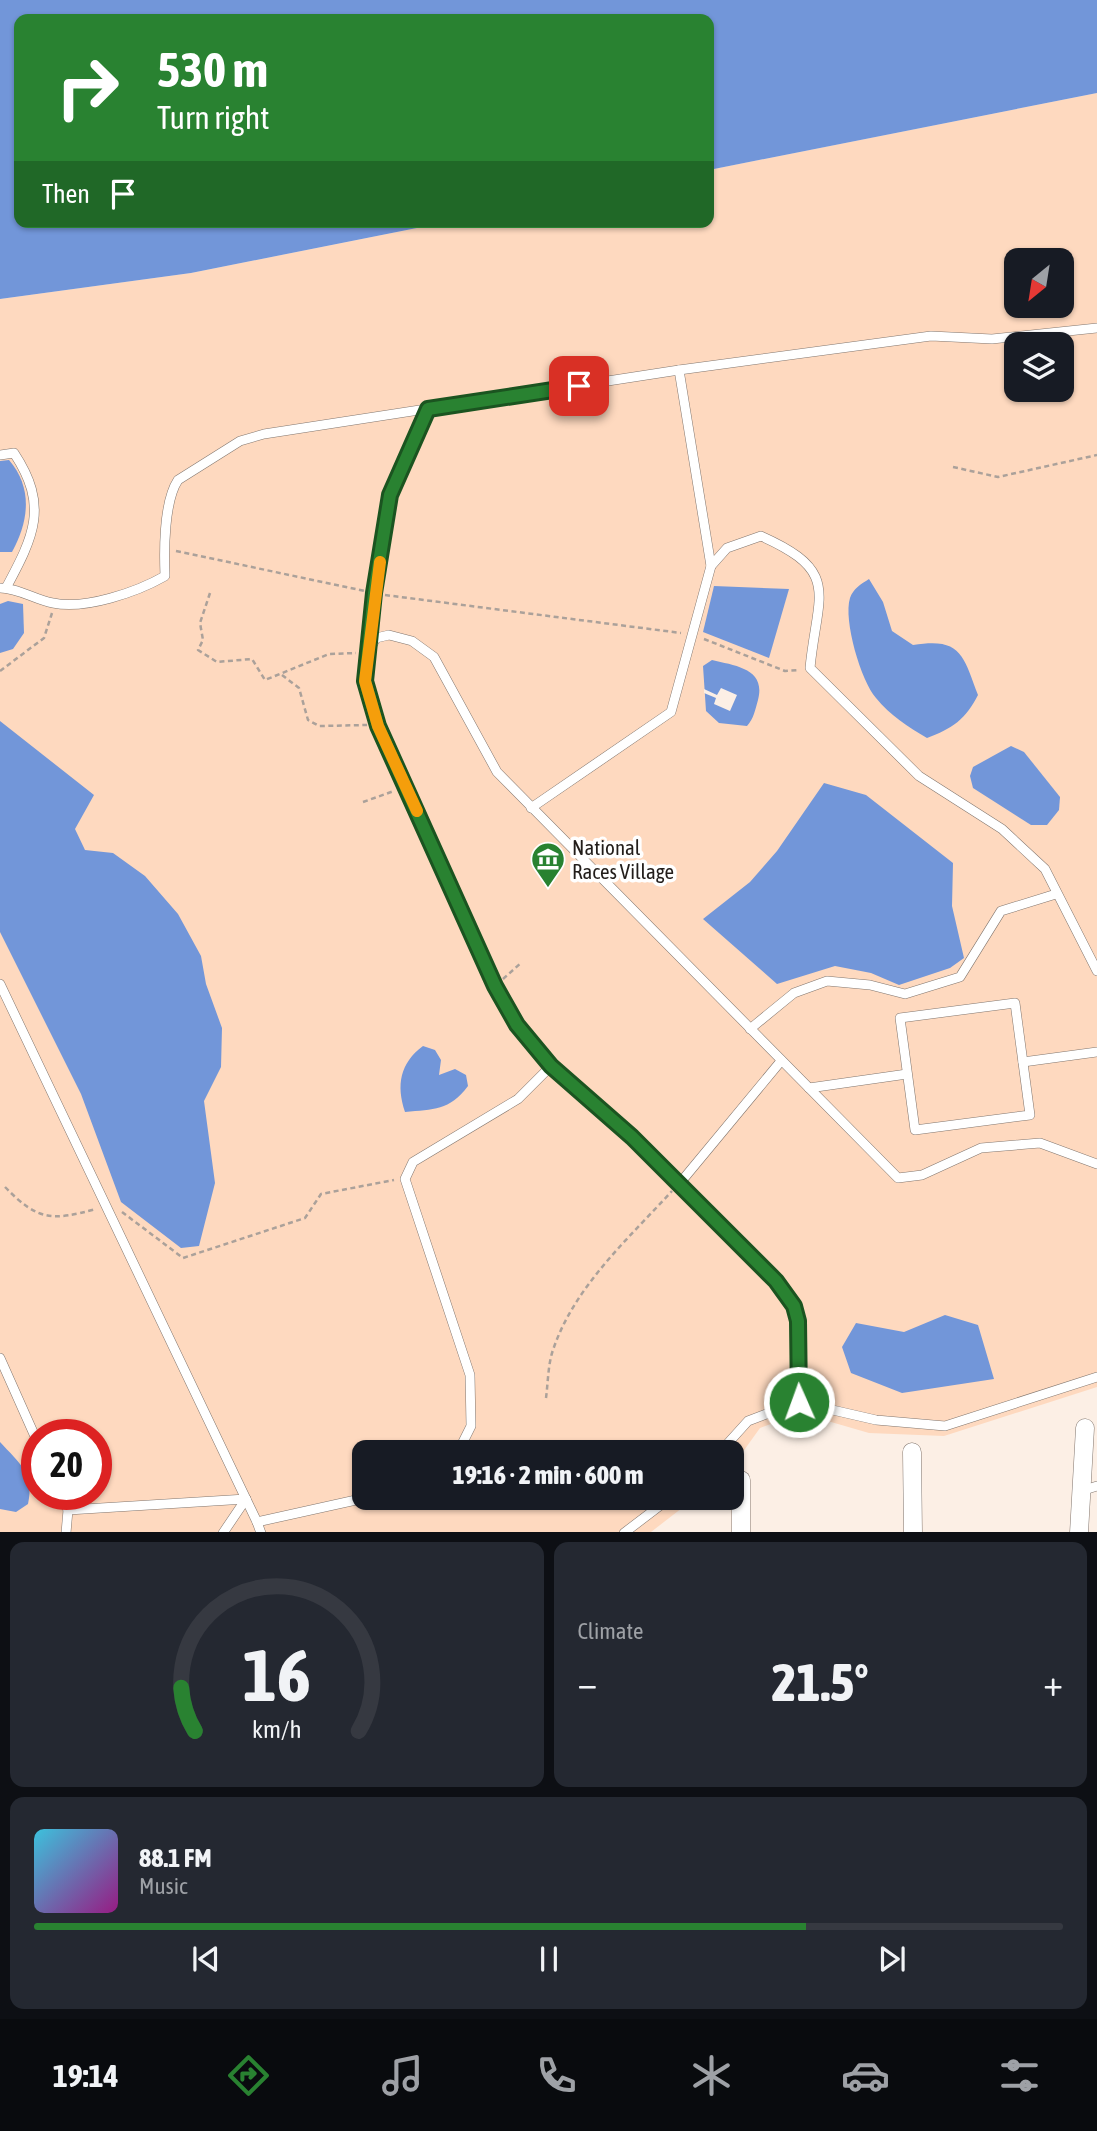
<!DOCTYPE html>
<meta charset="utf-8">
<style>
body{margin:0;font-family:"Asap Condensed",sans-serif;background:#242831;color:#f1f3f6;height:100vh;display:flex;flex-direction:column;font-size:26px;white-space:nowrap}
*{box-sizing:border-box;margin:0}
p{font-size:23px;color:#9ea1a6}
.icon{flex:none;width:38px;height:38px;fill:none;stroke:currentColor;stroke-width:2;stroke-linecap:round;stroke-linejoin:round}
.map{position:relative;height:1532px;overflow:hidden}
.side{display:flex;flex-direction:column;gap:10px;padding:10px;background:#0d0f14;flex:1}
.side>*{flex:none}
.banner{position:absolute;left:14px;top:14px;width:700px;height:214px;border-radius:14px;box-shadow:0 2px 5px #0004;background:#298231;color:#fff;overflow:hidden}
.needle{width:46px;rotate:210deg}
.controls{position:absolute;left:1004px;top:248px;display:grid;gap:14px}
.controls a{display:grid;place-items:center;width:70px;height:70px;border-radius:14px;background:#171b24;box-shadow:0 2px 5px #0004;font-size:35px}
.speed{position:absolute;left:21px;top:1419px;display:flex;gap:14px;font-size:35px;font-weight:700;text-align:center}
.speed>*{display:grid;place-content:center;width:91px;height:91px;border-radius:50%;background:#171b24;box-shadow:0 2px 5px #0004;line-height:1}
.speed .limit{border:10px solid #d22;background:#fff;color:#111}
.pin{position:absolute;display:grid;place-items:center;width:60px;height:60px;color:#fff;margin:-30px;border-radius:14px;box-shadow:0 4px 10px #0006}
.me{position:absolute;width:77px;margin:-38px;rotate:358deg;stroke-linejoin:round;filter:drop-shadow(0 0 5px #0008)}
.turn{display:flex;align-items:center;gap:24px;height:147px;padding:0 28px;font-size:32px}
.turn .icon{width:91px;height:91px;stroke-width:2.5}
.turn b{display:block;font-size:49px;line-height:60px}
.then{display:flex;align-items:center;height:66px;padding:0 28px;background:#0003;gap:14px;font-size:26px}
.big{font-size:52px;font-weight:800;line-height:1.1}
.side .widget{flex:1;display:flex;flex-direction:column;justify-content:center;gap:10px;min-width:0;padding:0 24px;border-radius:14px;background:#242831}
.side .dial{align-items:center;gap:0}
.dial svg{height:182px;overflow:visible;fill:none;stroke:#363941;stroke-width:7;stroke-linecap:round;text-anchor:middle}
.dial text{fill:#f1f3f6;stroke:none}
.song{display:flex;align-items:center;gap:21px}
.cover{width:84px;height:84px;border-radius:10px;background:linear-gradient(135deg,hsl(190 70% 55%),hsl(310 70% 35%))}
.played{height:7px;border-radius:4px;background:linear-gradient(90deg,#298231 75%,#363941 75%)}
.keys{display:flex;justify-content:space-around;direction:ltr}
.heat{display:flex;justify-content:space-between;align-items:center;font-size:38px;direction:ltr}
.side .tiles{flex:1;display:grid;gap:10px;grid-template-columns:1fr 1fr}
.widget:last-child{grid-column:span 2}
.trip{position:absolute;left:352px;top:1440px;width:392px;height:70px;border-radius:14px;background:#171b24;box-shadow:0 2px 5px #0004;font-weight:800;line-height:70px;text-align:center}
.tabs{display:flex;height:112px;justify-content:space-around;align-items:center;background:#090b0e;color:#9ea1a6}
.tabs .icon{width:49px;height:49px}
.tabs .active{color:#298231}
.tabs b{font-size:32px;color:#f1f3f6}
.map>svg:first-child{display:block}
.green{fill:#fed9bf;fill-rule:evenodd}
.water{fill:#7296d9}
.pier{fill:#fcefe5}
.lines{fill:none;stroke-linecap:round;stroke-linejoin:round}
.lane-casing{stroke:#82766e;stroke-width:10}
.street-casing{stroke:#82766e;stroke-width:19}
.path{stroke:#aba19a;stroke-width:2.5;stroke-dasharray:5 3.5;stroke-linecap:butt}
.lane{stroke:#fff;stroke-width:9}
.street{stroke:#fff;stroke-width:18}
.route-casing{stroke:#1b5420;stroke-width:18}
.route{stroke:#298231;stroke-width:12}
.slow{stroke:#f59e0b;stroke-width:12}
.labels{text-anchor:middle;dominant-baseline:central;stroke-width:7;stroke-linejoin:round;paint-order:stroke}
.poi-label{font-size:21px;fill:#221d1a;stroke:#fff;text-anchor:start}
</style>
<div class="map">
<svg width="1097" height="1533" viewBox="0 0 1097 1533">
<rect width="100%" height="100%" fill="#fcefe5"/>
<path class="green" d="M1097,93V1387L944,1436L869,1433L800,1413L760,1428L732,1467V1452H364V1498H695L651,1532H0V299L191,273L447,222H709V170ZM1017,261H1062V306H1017ZM1017,345H1062V390H1017ZM37,1435H96V1494H37Z"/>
<g class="water">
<path d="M0,0H1097V93L709,170V19H19V222H447L191,273L0,299Z"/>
<path d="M9,460C33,488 29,521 12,552H0V461Z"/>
<path d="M869,579L883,602L892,631L913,645C961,637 963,655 978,695C966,719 952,729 927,738C908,727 890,715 876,698C861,681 843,620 850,598C853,589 861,584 869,579Z"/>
<path d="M714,586L789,589L769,658L703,632Z"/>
<path d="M8,601L23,604L24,633L13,649L0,653V604Z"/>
<path d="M712,660C737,666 766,669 758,700C755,710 754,718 747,726L719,723L706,711L703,666Z"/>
<path d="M0,721L94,795L75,829L85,850L113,853L145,876L178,914L201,956L206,984L222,1028L221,1067L204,1101L215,1183L199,1246L181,1248L121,1202L81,1094L0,932Z"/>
<path d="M1011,746L1024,752L1060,797L1059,810L1047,825H1031L973,788L970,776L973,767Z"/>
<path d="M824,783L866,795L953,863L952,906L964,958L950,968L899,985L871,973L835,966L777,984L703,919L750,882L777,851Z"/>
<path d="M423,1046L435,1050L441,1060L439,1075L455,1069L466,1075L468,1086C449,1111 434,1109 405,1112C396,1085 400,1063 423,1046Z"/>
<path d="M945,1315L978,1325L994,1379L902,1393L851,1373L842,1347L856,1323L904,1332Z"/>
<path d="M0,1442C19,1463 35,1473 28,1504L16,1512L0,1509Z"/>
</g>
<path class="pier" d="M721,688L737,695L730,711L714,704L716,698L704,693V689L717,695Z"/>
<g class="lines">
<g class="lane-casing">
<g id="lane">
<path d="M679,370L711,566"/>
<path d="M0,455L14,453C49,506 34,536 6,588"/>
<path d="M0,588C19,588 35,600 53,603C85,610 137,592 165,576C164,551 164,501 178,480L240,441L264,434L679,370L931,336L992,339L1097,328"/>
<path d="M367,647L390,495L428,409"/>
<path d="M531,808L671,712L711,566L727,548L761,536C842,572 817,594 810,668L919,776L1002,829L1045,869L1097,971"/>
<path d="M0,984L257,1522L365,1498"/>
<path d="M1015,1003L1030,1115L915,1130L900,1018Z"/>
<path d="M750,1029L794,993L827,981L870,985L905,994L960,977L1001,911L1056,894"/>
<path d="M781,1061L680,1183L551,1066L517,1025L495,986L378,726C367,696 358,666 376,638L389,635L412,641L434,657L497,772L898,1178L922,1175L981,1148L1040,1143L1097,1164"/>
<path d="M1023,1062L1097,1052"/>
<path d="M809,1088L907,1074"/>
<path d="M680,1183C704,1207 788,1283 795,1311C803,1338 798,1373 798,1402"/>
<path d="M0,1358L37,1441"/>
<path d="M458,1452L471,1426L470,1375L405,1179L413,1162L518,1099L551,1066"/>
<path d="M720,1452L748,1421L798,1402L876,1420L945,1426L1097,1377"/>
<path d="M1081,1491L1097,1486"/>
<path d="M61,1494L68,1510L66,1533"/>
<path d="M68,1510L246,1499"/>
<path d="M257,1522L261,1533"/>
<path d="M223,1533L246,1499"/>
<path d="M624,1533L670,1498"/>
</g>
</g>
<g class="street-casing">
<g id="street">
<path d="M912,1452L913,1533"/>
<path d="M741,1533V1480"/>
<path d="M1079,1533L1085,1428"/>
</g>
</g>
<g class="path">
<path d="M953,467L998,477L1097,455"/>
<path d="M176,551L365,591"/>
<path d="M210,593L200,623L203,640L198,650L217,662L252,659L265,680L329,654L356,653"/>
<path d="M385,595L681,633"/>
<path d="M704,639L785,671L799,670"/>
<path d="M0,671L44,638L52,613"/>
<path d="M282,675L299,688L308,720L319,726L367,725"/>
<path d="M363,802L394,791"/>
<path d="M503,979L522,962"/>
<path d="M5,1187C38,1221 52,1221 96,1209"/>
<path d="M122,1212L183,1258L305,1218L321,1194L394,1180"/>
<path d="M546,1398C548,1383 548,1364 553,1350C574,1287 628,1239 672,1191"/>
</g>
<use href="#lane" class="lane"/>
<use href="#street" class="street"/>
</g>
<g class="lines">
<g class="route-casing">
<path id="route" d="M579,386L428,409L390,495L374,593L365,681L378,726L495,986L517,1025L551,1066L632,1137L776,1281L794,1306L798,1321L799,1402"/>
</g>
<use href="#route" class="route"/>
<path class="slow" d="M380,562L365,681L378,726L417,811"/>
</g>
<defs>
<g id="museum-pin" transform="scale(1.75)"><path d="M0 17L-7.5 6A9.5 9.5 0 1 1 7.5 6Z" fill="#298231" stroke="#fff"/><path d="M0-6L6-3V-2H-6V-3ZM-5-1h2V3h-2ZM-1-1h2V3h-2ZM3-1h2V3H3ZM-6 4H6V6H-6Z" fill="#fff"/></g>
</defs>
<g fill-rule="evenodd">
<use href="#museum-pin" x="548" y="859"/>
</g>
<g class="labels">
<g class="poi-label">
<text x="572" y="847">National<tspan x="572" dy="24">Races Village</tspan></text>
</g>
</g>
</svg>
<div class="controls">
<a><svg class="needle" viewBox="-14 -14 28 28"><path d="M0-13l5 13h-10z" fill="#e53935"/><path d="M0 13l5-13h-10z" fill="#9ea1a6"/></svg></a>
<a><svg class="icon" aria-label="layers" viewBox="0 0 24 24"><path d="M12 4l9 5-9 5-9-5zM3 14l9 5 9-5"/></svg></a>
</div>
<div class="speed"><div class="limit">20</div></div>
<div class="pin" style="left:579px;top:386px;background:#d93025"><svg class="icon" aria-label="arrive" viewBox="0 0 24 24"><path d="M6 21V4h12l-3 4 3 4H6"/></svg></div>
<svg class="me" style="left:799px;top:1402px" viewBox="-20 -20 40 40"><circle r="17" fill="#298231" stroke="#fff" stroke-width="3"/><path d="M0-11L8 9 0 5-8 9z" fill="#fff"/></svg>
<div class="trip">19:16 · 2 min · 600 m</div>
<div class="banner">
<div class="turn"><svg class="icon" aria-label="right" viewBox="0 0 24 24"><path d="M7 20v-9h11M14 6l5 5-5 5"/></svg><div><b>530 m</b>Turn right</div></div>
<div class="then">Then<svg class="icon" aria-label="arrive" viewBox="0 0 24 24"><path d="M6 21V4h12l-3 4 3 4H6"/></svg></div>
</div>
</div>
<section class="side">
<div class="tiles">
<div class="widget dial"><svg viewBox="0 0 100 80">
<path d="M14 69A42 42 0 1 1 86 69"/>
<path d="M14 69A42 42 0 0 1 8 50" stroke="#298231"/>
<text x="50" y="56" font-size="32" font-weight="700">16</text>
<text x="50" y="72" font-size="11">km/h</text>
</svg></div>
<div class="widget"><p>Climate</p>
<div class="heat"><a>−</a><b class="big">21.5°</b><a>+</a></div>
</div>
<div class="widget">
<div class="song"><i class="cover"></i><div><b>88.1 FM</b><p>Music</p></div></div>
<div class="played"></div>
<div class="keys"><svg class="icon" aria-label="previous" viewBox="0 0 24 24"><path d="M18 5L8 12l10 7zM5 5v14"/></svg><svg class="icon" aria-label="pause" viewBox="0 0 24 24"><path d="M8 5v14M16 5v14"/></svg><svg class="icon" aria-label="next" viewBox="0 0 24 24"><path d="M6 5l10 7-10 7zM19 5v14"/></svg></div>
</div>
</div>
</section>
<nav class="tabs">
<b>19:14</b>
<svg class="icon active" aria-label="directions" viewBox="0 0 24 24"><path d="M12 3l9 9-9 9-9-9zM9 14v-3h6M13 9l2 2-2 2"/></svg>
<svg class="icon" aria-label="music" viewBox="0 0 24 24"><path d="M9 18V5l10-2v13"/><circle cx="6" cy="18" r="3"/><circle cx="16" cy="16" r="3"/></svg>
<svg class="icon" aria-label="phone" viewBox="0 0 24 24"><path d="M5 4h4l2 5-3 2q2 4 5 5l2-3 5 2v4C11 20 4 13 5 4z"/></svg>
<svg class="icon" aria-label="climate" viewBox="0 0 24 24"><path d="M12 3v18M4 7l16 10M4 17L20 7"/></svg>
<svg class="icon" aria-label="car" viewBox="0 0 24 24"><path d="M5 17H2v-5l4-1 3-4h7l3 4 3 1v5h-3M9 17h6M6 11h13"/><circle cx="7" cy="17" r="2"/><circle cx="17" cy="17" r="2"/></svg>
<svg class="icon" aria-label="filters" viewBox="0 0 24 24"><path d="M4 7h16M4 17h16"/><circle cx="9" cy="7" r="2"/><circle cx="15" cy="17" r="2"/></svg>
</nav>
